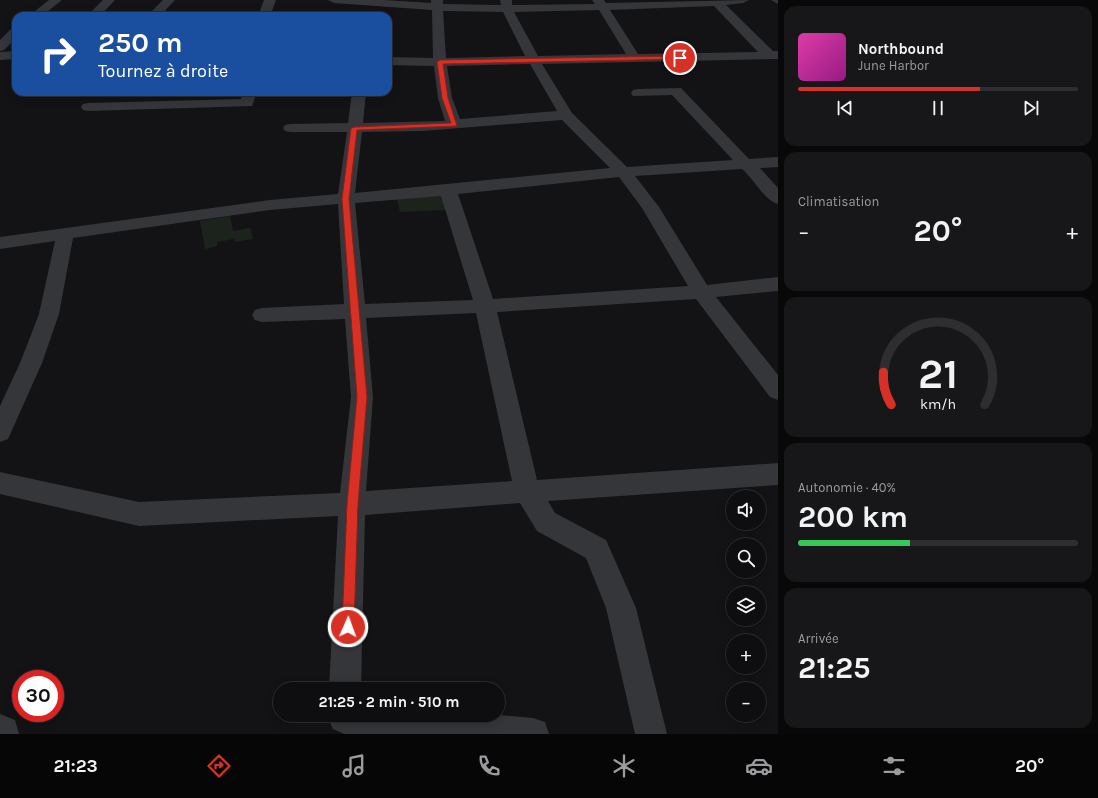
<!DOCTYPE html>
<html lang="fr">
<meta charset="utf-8">
<style>
body{margin:0;font-family:Karla,sans-serif;background:#171719;color:#f1f3f6;height:100vh;display:flex;flex-direction:column;font-size:15px;white-space:nowrap}
*{box-sizing:border-box;margin:0}
p{font-size:13px;color:#9b9c9f}
.icon{flex:none;width:22px;height:22px;fill:none;stroke:currentColor;stroke-width:2;stroke-linecap:round;stroke-linejoin:round}
.map{position:relative;flex:1;overflow:hidden}
.side{display:flex;flex-direction:column;gap:6px;padding:6px;background:#080809;width:320px}
.side>*{flex:none}
.banner{position:absolute;left:12px;top:12px;width:380px;height:84px;border-radius:12px;box-shadow:0 2px 10px #0003,0 0 0 1px #2e2e30;background:#1a4fa0;color:#fff;overflow:hidden}
.controls{position:absolute;left:726px;top:490px;display:grid;gap:8px}
.controls a{display:grid;place-items:center;width:40px;height:40px;border-radius:50%;background:#0e0e10;box-shadow:0 2px 10px #0003,0 0 0 1px #2e2e30;font-size:20px}
.speed{position:absolute;left:12px;top:670px;display:flex;gap:8px;font-size:20px;font-weight:700;text-align:center}
.speed>*{display:grid;place-content:center;width:52px;height:52px;border-radius:50%;background:#0e0e10;box-shadow:0 2px 10px #0003,0 0 0 1px #2e2e30;line-height:1}
.speed .limit{border:6px solid #d22;background:#fff;color:#111}
.pin{position:absolute;display:grid;place-items:center;width:34px;height:34px;color:#fff;margin:-17px;border:2px solid #fff;border-radius:50%;box-shadow:0 1px 4px #0007}
.me{position:absolute;width:44px;margin:-22px;rotate:2deg;stroke-linejoin:round;filter:drop-shadow(0 0 3px #0008)}
.turn{display:flex;align-items:center;gap:14px;height:84px;padding:0 20px;font-size:18px}
.turn .icon{width:52px;height:52px;stroke-width:2.5}
.turn b{display:block;font-size:28px;line-height:34px}
.big{font-size:30px;font-weight:700;line-height:1.1}
.side .card{flex:1;display:flex;flex-direction:column;justify-content:center;gap:6px;min-width:0;padding:0 14px;border-radius:12px;background:#171719}
.side .dial{align-items:center;gap:0}
.dial svg{height:104px;overflow:visible;fill:none;stroke:#2e2e30;stroke-width:7;stroke-linecap:round;text-anchor:middle}
.dial text{fill:#f1f3f6;stroke:none}
.song{display:flex;align-items:center;gap:12px}
.cover{width:48px;height:48px;border-radius:6px;background:linear-gradient(135deg,hsl(320 70% 55%),hsl(310 70% 35%))}
.played{height:4px;border-radius:2px;background:linear-gradient(90deg,#d93025 65%,#2e2e30 65%)}
.keys{display:flex;justify-content:space-around;direction:ltr}
.heat{display:flex;justify-content:space-between;align-items:center;font-size:22px;direction:ltr}
.charge{height:6px;border-radius:3px;background:linear-gradient(90deg,#34c759 40%,#2e2e30 0)}
.trip{position:absolute;left:273px;top:682px;width:232px;height:40px;border-radius:20px;background:#0e0e10;box-shadow:0 2px 10px #0003,0 0 0 1px #2e2e30;font-weight:700;line-height:40px;text-align:center}
.dock{display:flex;height:64px;justify-content:space-around;align-items:center;background:#060606;color:#9b9c9f}
.dock .icon{width:28px;height:28px}
.dock .current{color:#d93025}
.dock b{font-size:18px;color:#f1f3f6}
main{display:flex;flex:1;min-height:0}
.map>svg:first-child{display:block}
.green{fill:#1c231c}
.lines{fill:none;stroke-linecap:round;stroke-linejoin:round}
.minor{fill:#34363a;fill-rule:evenodd}
.route{fill:#d93025;stroke:#8d1f18}
</style>
<main>
<div class="map">
<svg width="778" height="734" viewBox="0 0 778 734">
<rect width="100%" height="100%" fill="#131315"/>
<g class="green">
<path d="M443,196L447,210L400,212L397,198Z"/>
<path d="M230,216L233,231L250,228L253,239L235,242L234,239L217,242V246L205,249L200,221Z"/>
</g>
<g class="lines">
<g class="minor">
<path d="M49,0H62L42,16H29Z"/>
<path d="M103,0H115L100,16H87Z"/>
<path d="M163,0H175L160,16H147Z"/>
<path d="M264,0H276L270,16H258Z"/>
<path d="M328,0H384L431,3V0H443V4L501,5L500,0H512V5L595,4L592,0H604L606,3L749,0L743,3L726,5L773,51H778V59L542,64L572,113L627,167L733,160L672,95L633,96L631,93L633,90L638,89L681,88L749,159L778,157V167L760,168L778,188V204C765,201 753,178 742,169L635,176L659,207L707,285L778,277V291L716,297L778,375V400L770,397L696,299L497,312L537,480L778,463V485L548,501L555,513L606,540L636,608L667,734H635L606,608L586,558L537,531L520,503L365,515L361,689H329L338,516L139,526L0,494V472L139,502L340,493L351,397L345,319L262,322L255,320L252,315L255,310L262,308L344,304L338,204L270,210L73,238L59,314L42,363L8,439L0,442V406L20,363L39,314L55,241L0,249V237L270,200L338,194L347,132H290L285,131L283,128L285,125L290,124L348,123L352,92H366L363,123L445,121L438,98L434,66L388,65V57L433,58L432,10L334,3ZM714,6L758,52L638,54L610,10ZM599,10L626,54L538,56L514,12ZM443,11L503,12L525,56L446,58ZM530,64L557,111L460,119L452,98L447,66ZM562,120L610,168L355,193L362,132L422,131ZM619,177L642,208L688,286L493,299L458,194ZM441,196L473,300L365,304L355,203ZM476,313L512,481L366,491L373,397L366,318Z"/>
<path d="M771,0H778V4Z"/>
<path d="M16,27V38L4,50L0,51V40L12,28Z"/>
<path d="M16,51V59L0,60V52Z"/>
<path d="M243,92H257L252,106L88,111L83,110L81,107L83,104L88,103L241,99Z"/>
<path d="M0,714L15,720L19,734H0Z"/>
<path d="M329,715H498L533,718L545,722L549,734H344L333,729L328,718Z"/>
</g>
</g>
<path class="route" d="M680,56L682,59L443,64L448,98L457,126L357,130L349,199L367,397L358,504L354,627L352,632L348,633L343,632L342,627L347,504L357,397L342,199L351,128L355,127L451,123L442,98L437,62L440,60Z"/>
</svg>
<div class="controls">
<a><svg class="icon" aria-label="sound" viewBox="0 0 24 24"><path d="M4 9h4l5-4v14l-5-4H4zM17 9q2 3 0 6"/></svg></a>
<a><svg class="icon" aria-label="search" viewBox="0 0 24 24"><circle cx="10" cy="10" r="6"/><path d="M15 15l6 6"/></svg></a>
<a><svg class="icon" aria-label="layers" viewBox="0 0 24 24"><path d="M12 4l9 5-9 5-9-5zM3 14l9 5 9-5"/></svg></a>
<a>+</a>
<a>−</a>
</div>
<div class="speed"><div class="limit">30</div></div>
<div class="pin" style="left:680px;top:58px;background:#d93025"><svg class="icon" aria-label="arrive" viewBox="0 0 24 24"><path d="M6 21V4h12l-3 4 3 4H6"/></svg></div>
<svg class="me" style="left:348px;top:627px" viewBox="-20 -20 40 40"><circle r="17" fill="#d93025" stroke="#fff" stroke-width="3"/><path d="M0-11L8 9 0 5-8 9z" fill="#fff"/></svg>
<div class="trip">21:25 · 2 min · 510 m</div>
<div class="banner">
<div class="turn"><svg class="icon" aria-label="right" viewBox="0 0 24 24"><path d="M7 20v-9h11M14 6l5 5-5 5"/></svg><div><b>250 m</b>Tournez à droite</div></div>
</div>
</div>
<section class="side">
<div class="card">
<div class="song"><i class="cover"></i><div><b>Northbound</b><p>June Harbor</p></div></div>
<div class="played"></div>
<div class="keys"><svg class="icon" aria-label="previous" viewBox="0 0 24 24"><path d="M18 5L8 12l10 7zM5 5v14"/></svg><svg class="icon" aria-label="pause" viewBox="0 0 24 24"><path d="M8 5v14M16 5v14"/></svg><svg class="icon" aria-label="next" viewBox="0 0 24 24"><path d="M6 5l10 7-10 7zM19 5v14"/></svg></div>
</div>
<div class="card"><p>Climatisation</p>
<div class="heat"><a>−</a><b class="big">20°</b><a>+</a></div>
</div>
<div class="card dial"><svg viewBox="0 0 100 80">
<path d="M14 69A42 42 0 1 1 86 69"/>
<path d="M14 69A42 42 0 0 1 8 44" stroke="#d93025"/>
<text x="50" y="56" font-size="32" font-weight="700">21</text>
<text x="50" y="72" font-size="11">km/h</text>
</svg></div>
<div class="card"><p>Autonomie · 40%</p><b class="big">200 km</b><div class="charge"></div></div>
<div class="card"><p>Arrivée</p><b class="big">21:25</b></div>
</section>
</main>
<nav class="dock">
<b>21:23</b>
<svg class="icon current" aria-label="directions" viewBox="0 0 24 24"><path d="M12 3l9 9-9 9-9-9zM9 14v-3h6M13 9l2 2-2 2"/></svg>
<svg class="icon" aria-label="music" viewBox="0 0 24 24"><path d="M9 18V5l10-2v13"/><circle cx="6" cy="18" r="3"/><circle cx="16" cy="16" r="3"/></svg>
<svg class="icon" aria-label="phone" viewBox="0 0 24 24"><path d="M5 4h4l2 5-3 2q2 4 5 5l2-3 5 2v4C11 20 4 13 5 4z"/></svg>
<svg class="icon" aria-label="climate" viewBox="0 0 24 24"><path d="M12 3v18M4 7l16 10M4 17L20 7"/></svg>
<svg class="icon" aria-label="car" viewBox="0 0 24 24"><path d="M5 17H2v-5l4-1 3-4h7l3 4 3 1v5h-3M9 17h6M6 11h13"/><circle cx="7" cy="17" r="2"/><circle cx="17" cy="17" r="2"/></svg>
<svg class="icon" aria-label="filters" viewBox="0 0 24 24"><path d="M4 7h16M4 17h16"/><circle cx="9" cy="7" r="2"/><circle cx="15" cy="17" r="2"/></svg>
<b>20°</b>
</nav>
